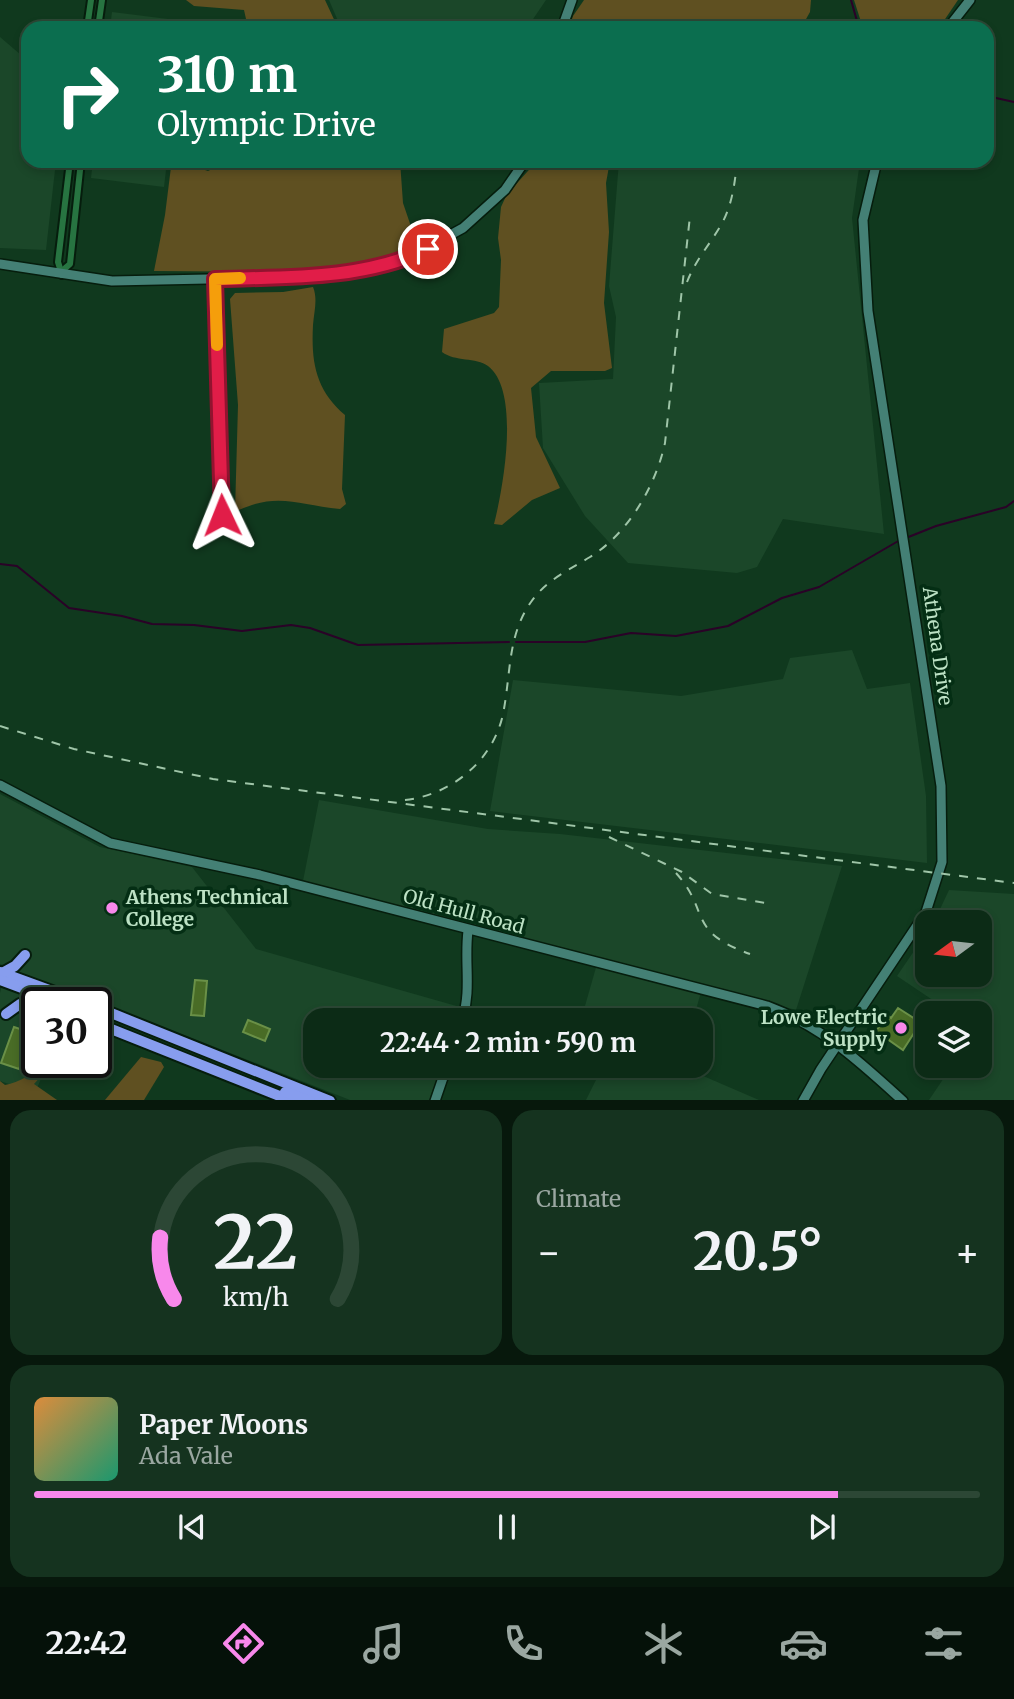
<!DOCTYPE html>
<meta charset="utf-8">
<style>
body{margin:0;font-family:Merriweather,serif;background:#15331f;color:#f1f3f6;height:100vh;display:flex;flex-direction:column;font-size:26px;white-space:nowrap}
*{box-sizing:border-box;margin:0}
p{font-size:23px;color:#9aa7a1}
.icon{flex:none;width:38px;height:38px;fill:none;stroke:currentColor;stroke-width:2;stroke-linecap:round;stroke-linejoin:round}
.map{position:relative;height:1100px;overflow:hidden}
.details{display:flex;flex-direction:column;gap:10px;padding:10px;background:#07180c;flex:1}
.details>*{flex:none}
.hud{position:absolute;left:21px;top:21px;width:973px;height:147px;border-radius:21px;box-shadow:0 4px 10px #0003,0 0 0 2px #2c4735;background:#0b6e4f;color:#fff;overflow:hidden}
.needle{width:46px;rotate:255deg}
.buttons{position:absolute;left:915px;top:910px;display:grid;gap:14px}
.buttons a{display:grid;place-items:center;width:77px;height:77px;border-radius:14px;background:#0c2b16;box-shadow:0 4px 10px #0003,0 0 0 2px #2c4735;font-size:35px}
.speed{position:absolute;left:21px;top:987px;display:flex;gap:14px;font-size:35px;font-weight:700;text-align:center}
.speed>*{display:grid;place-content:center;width:91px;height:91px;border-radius:50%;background:#0c2b16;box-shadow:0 4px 10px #0003,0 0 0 2px #2c4735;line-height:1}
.speed .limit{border:4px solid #111;border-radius:10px;background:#fff;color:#111}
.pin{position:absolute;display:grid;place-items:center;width:60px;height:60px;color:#fff;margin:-30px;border:4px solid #fff;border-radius:50%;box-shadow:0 2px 7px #0007}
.me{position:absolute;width:77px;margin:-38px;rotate:358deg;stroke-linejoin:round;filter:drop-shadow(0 0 5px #0008)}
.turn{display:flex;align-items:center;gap:24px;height:147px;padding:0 21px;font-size:32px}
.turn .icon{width:91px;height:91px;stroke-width:2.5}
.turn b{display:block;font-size:49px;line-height:60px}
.big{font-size:52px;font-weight:700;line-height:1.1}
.details .tile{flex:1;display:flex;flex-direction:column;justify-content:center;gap:10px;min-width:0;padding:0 24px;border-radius:21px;background:#15331f}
.details .dial{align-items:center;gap:0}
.dial svg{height:182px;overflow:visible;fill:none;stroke:#2c4735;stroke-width:7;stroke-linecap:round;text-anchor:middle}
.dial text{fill:#f1f3f6;stroke:none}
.song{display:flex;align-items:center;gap:21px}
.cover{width:84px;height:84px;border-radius:10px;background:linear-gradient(135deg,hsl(30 70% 55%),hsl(160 70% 35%))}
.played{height:7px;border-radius:4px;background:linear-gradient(90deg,#f888eb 85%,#2c4735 85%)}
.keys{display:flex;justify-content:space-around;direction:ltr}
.heat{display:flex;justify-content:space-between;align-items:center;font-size:38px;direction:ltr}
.details .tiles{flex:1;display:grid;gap:10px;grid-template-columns:1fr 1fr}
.tile:last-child{grid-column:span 2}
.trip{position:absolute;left:303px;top:1008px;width:410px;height:70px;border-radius:21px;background:#0c2b16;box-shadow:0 4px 10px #0003,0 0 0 2px #2c4735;font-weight:700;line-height:70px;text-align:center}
.tab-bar{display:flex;height:112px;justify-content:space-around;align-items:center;background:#051109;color:#9aa7a1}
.tab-bar .icon{width:49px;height:49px}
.tab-bar .current{color:#f888eb}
.tab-bar b{font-size:32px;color:#f1f3f6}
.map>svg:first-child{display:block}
.built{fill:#1b4729}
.green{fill:#5f5021}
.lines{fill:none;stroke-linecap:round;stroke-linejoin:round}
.stream{stroke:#2a0227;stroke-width:2}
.building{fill:#496c26;stroke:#6a9047;stroke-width:2}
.street-casing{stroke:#061d0d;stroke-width:10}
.secondary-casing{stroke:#061d0d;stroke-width:12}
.highway-casing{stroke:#061d0d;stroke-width:14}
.street{stroke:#277441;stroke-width:6}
.secondary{stroke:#448075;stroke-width:9}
.highway{stroke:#879dee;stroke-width:10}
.rail{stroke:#9fc5a8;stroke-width:2;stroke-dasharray:9 9;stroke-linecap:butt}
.route-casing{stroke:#92132f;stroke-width:18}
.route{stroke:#e11d48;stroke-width:12}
.slow{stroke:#f59e0b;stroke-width:12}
.poi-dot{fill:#f888eb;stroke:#042e14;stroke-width:2.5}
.labels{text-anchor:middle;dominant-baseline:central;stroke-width:7;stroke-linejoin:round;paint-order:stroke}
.street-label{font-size:19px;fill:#bde2c5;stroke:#042e14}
.poi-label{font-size:19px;font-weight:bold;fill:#bde2c5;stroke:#042e14;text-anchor:start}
</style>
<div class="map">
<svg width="1014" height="1101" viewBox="0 0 1014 1101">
<rect width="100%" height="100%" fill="#10391e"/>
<g class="built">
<path d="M329,0H546L527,28H341Z"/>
<path d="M112,12L240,28H110Z"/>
<path d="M0,37L28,61V161H56L46,250L0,248Z"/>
<path d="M93,161H167L164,187L91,178Z"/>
<path d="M619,161H860L852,218L884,534L783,519L757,567L737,573L628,563L585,516L543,448L539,383L613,379L616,317L609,286Z"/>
<path d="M852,650L867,689L910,683L926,796L927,863L490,811L513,680L681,696L783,679L790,658Z"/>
<path d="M0,794L100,847L192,867L256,949L460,1007L456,1020H315V1066H441L430,1100H350L77,993L73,1003H37V1062H48L35,1093L0,1081V993L7,966L0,964Z"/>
<path d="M319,800L488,829L560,834L842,866L796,1010L303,881Z"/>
<path d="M949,890L1014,894V1100H929L952,1066H980V1013H952L897,976L927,932L928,975H980V922H934Z"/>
<path d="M597,964L701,992L693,1020H581Z"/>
<path d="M603,1066H680L759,1100H586Z"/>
</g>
<g class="green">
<path d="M186,0H325L338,28H248L244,10L194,6Z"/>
<path d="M584,0H811L810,12L801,28H569L573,16Z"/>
<path d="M854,0H958L939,28H863Z"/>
<path d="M229,161H400L403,203L419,250L360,267L340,265L289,272L154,271L165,215L171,167L181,162L208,171Z"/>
<path d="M537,161H610L606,183L609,232L604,303L612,368L605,371H551L531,388L536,437L560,488L532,500L502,525L494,524C503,489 521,391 488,366C476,357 455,362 442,352L444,329L494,313L499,307L501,260L498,238L501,207L507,194Z"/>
<path d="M313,287C318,299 314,312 313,325C311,363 316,390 345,415L342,489L346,504L340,509C297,505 277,491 235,512L238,405L230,299L235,293L283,292Z"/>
<path d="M141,1057L161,1062L164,1067L144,1100H105Z"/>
<path d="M42,1062H54L34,1084L57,1100H0V1081L5,1085C19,1082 34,1075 42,1062Z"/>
</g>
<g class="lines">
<g class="stream">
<path d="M851,0L859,28"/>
<path d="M987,96L1014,102"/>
<path d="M906,538L936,526L1006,507L1014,501"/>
<path d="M0,564L17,566L69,608L122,616L152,624L194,625L242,631L291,625L310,628L358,645L509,642"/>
<path d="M516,642H585L631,633L676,636L728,626L782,598L819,587L900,540"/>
</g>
</g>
<g class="building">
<path d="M195,980L207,981L204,1016L191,1015Z"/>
<path d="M898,1008L926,1026L919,1036L914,1033L903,1050L876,1031L887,1015L891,1018Z"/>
<path d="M248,1020L270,1029L265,1041L243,1032Z"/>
<path d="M14,1027L32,1033L19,1069L1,1063Z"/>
<path d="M519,1066H565L563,1075L554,1072L553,1077Z"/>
</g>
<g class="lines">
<g class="street-casing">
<g id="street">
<path d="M87,28L91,0"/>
<path d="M98,28L102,0"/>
<path d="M63,270L70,264L81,161"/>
<path d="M62,275L58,262L70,161"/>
<path d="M215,279L222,515"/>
</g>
</g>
<g class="secondary-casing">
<g id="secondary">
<path d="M562,28L572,0"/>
<path d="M948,28L970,0"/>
<path d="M0,264L112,281L312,277L361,271L410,257L463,228L505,190L525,161"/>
<path d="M0,785L110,843L260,875L767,1006C822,1026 860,1062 903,1101"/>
<path d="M462,1020C472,990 464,962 468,931"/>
<path d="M435,1101L447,1066"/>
<path d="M803,1101L821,1069L926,912L942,862L941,786L868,311L863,220L877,161"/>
</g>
</g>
<g class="highway-casing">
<g id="highway">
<path d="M0,972L85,1003"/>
<path d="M2,973L15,966L25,955"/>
<path d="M0,980L62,1003"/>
<path d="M96,1007L330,1101"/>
<path d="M6,1014L20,1004L35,1000"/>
<path d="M96,1023L292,1101"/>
<path d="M285,1092L310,1101"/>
</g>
</g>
<use href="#street" class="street"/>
<use href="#secondary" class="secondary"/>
<use href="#highway" class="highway"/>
<g class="rail">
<path d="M687,282C695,261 710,244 721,225C732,206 735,183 737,161"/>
<path d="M0,726L74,749L213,779L1014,883"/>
<path d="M405,800C451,795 493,761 503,714C511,675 507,636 531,602C546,580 569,570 590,557C628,534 656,485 665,443L690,216"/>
<path d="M609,837L682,872L712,894L771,904"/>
<path d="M676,873C711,912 686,931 750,954"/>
</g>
</g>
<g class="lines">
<g class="route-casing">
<path id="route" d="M222,515L215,279C288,277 361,280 428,249"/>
</g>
<use href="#route" class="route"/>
<path class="slow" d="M217,345L215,279L240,278"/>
</g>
<g class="poi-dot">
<circle cx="112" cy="908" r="7"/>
<circle cx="901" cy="1028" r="7"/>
</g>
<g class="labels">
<g class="street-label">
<text transform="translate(938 646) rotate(82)">Athena Drive</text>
<text transform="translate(464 911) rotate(15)">Old Hull Road</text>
</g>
<g class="poi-label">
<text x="126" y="897">Athens Technical<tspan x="126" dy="22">College</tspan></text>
<text x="887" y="1017" text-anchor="end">Lowe Electric<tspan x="887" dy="22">Supply</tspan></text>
</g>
</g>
</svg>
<div class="buttons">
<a><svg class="needle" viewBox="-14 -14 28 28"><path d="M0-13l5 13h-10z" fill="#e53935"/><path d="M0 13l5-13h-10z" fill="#9aa7a1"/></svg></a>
<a><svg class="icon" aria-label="layers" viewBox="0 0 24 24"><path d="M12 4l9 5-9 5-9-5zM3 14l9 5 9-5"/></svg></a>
</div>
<div class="speed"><div class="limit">30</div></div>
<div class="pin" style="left:428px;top:249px;background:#d93025"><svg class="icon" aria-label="arrive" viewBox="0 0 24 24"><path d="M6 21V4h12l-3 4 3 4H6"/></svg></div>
<svg class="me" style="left:222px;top:515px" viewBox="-20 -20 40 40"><path d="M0-17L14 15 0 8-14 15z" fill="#e11d48" stroke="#fff" stroke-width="4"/></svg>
<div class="trip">22:44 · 2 min · 590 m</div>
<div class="hud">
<div class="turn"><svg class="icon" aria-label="right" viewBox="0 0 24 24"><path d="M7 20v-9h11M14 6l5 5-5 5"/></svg><div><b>310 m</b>Olympic Drive</div></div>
</div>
</div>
<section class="details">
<div class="tiles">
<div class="tile dial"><svg viewBox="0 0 100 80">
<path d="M14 69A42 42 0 1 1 86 69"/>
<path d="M14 69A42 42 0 0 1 8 42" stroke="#f888eb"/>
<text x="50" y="56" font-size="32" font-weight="700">22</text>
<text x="50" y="72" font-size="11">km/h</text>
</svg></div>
<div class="tile"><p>Climate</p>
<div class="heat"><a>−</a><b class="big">20.5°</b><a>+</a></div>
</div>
<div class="tile">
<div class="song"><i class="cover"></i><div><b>Paper Moons</b><p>Ada Vale</p></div></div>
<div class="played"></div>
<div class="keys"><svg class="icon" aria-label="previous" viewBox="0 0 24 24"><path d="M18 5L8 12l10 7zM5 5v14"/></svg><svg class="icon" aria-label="pause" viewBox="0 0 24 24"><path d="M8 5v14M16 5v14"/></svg><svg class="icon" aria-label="next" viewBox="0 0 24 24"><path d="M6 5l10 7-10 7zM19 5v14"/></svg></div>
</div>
</div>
</section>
<nav class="tab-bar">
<b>22:42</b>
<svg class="icon current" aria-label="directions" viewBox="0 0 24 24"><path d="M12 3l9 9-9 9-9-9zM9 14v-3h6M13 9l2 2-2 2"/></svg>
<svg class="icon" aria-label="music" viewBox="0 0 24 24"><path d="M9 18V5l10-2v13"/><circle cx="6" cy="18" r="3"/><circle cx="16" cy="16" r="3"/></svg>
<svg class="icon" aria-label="phone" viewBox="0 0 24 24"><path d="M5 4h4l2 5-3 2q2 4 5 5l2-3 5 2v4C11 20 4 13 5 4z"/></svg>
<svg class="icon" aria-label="climate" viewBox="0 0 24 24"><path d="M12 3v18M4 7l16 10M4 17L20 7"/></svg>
<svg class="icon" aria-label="car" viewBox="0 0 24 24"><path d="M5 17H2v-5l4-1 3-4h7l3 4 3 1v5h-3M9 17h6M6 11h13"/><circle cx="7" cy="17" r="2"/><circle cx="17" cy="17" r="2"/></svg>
<svg class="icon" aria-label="filters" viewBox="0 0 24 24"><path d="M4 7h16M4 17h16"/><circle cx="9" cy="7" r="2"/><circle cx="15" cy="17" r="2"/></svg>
</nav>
